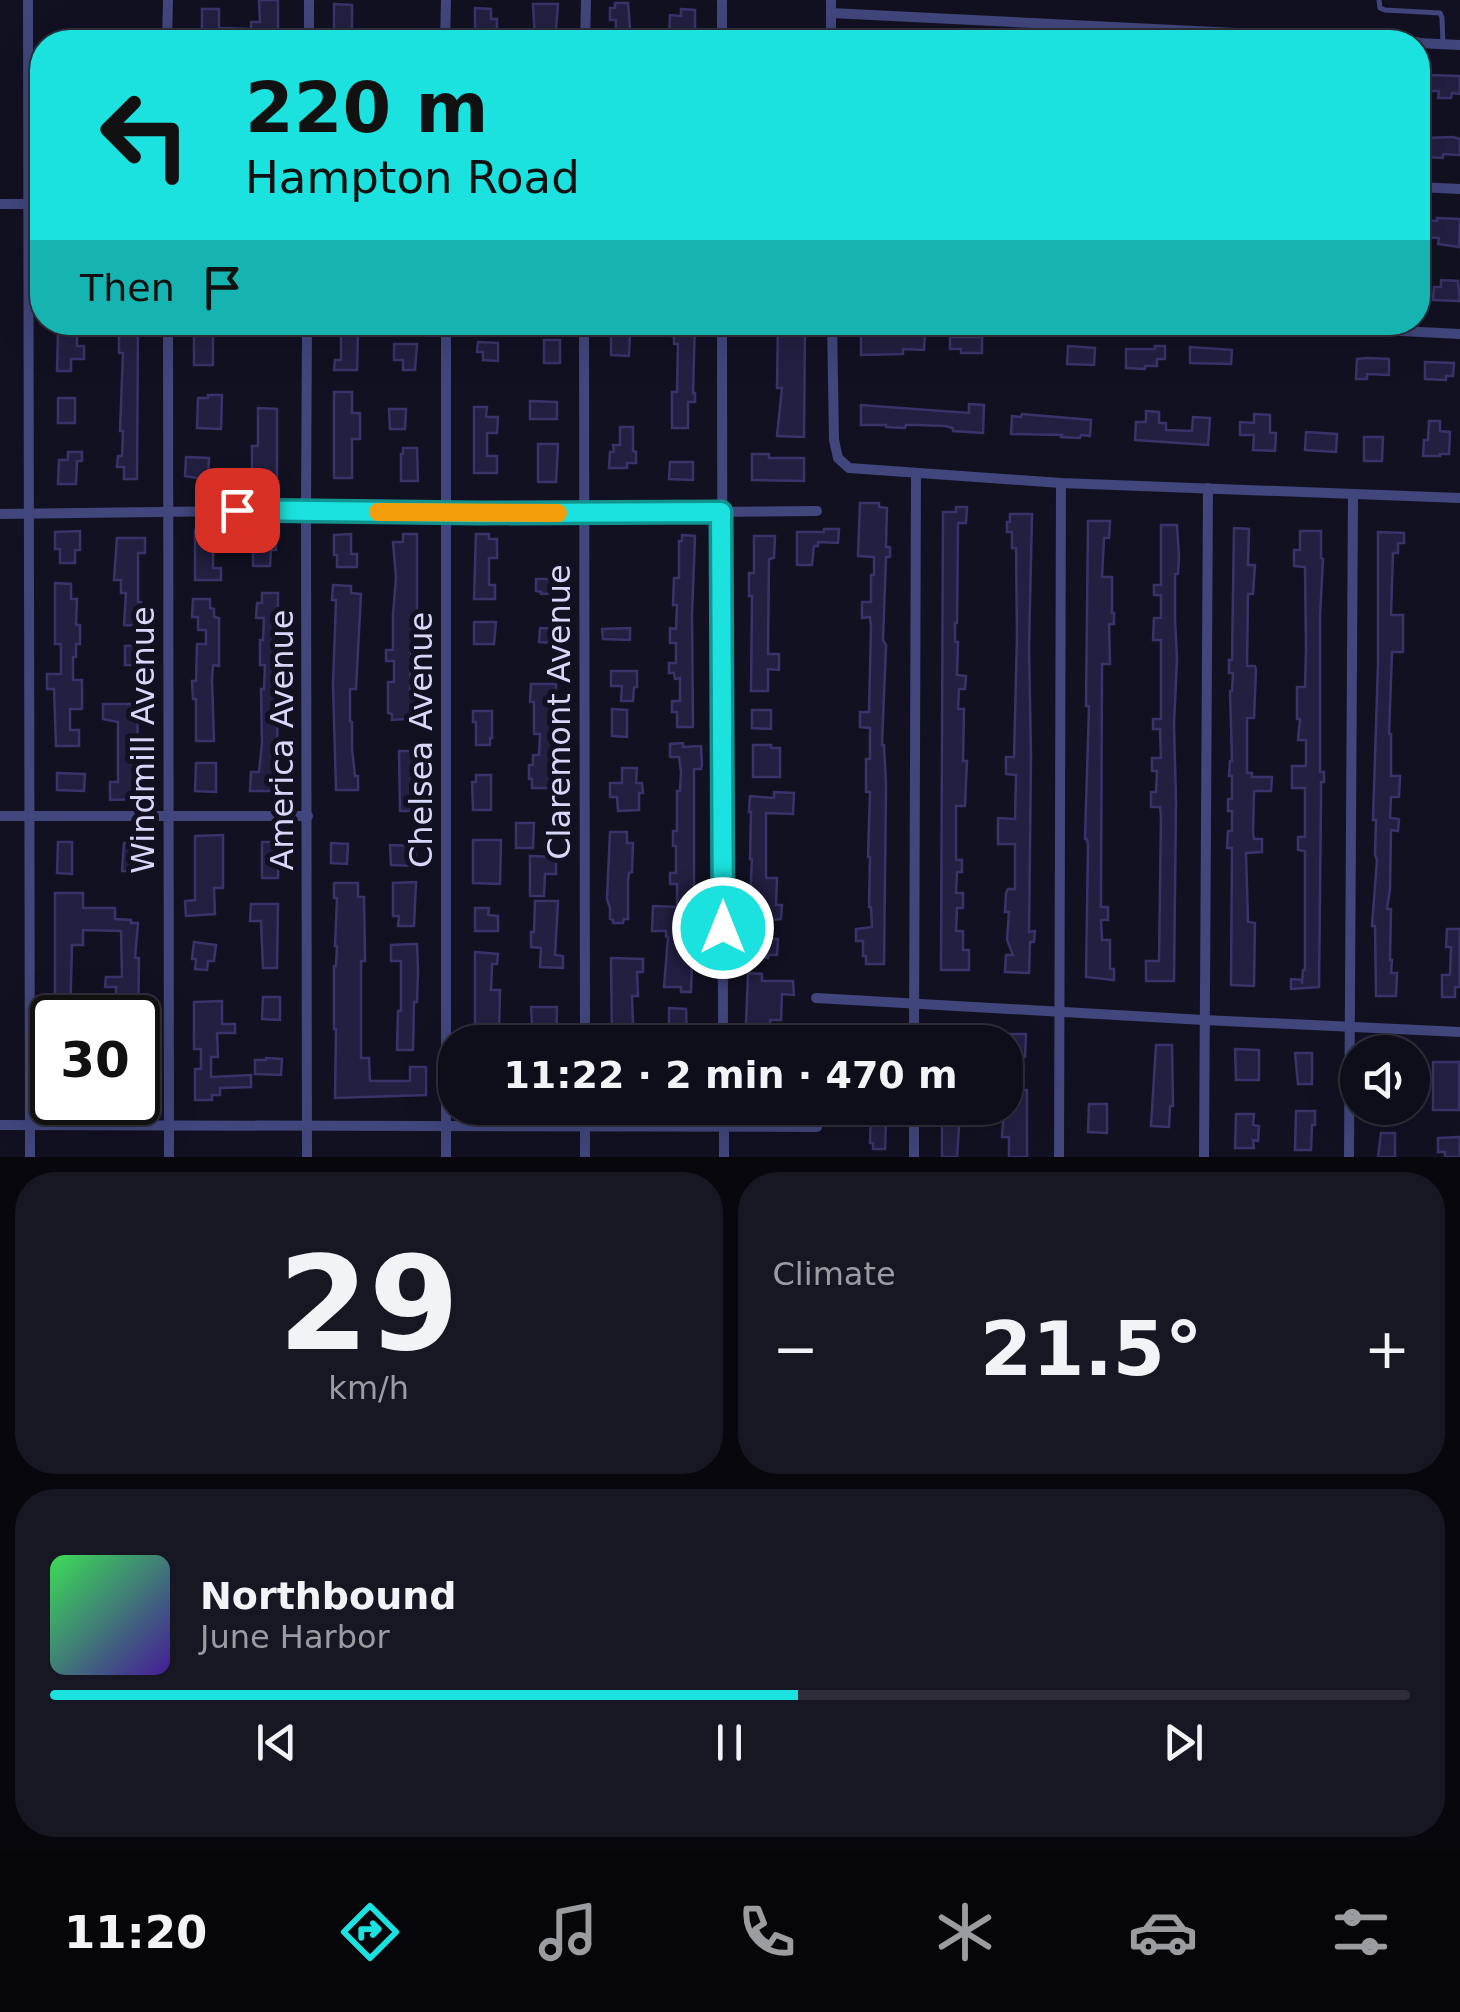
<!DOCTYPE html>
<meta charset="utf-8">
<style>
body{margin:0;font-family:"DejaVu Sans",sans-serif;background:#171623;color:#f1f3f6;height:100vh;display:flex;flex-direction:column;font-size:38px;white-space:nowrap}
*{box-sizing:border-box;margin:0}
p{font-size:32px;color:#9b9ca2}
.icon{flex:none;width:55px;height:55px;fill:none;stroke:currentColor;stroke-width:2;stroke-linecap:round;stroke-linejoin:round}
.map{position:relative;height:1157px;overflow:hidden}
.panel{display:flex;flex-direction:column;gap:15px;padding:15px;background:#08070e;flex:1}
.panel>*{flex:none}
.hud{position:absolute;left:30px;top:30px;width:1400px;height:305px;border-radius:40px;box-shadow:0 10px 40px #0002,0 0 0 2px #2e2d39;background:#1be2de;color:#111;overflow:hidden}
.controls{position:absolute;left:1340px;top:1035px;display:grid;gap:20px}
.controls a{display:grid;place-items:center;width:90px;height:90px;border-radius:50%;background:#0e0d1a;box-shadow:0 10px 40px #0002,0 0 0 2px #2e2d39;font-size:50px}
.speed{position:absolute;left:30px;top:995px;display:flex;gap:20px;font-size:50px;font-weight:700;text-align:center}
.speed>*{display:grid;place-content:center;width:130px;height:130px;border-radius:50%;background:#0e0d1a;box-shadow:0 10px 40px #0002,0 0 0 2px #2e2d39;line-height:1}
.speed .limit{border:5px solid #111;border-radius:15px;background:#fff;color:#111}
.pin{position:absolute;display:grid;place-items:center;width:85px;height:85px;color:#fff;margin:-42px;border-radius:20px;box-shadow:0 5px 15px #0006}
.me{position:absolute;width:110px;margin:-55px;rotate:0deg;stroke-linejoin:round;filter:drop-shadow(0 0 8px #0008)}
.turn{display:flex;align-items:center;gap:35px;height:210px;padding:0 50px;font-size:45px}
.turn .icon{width:130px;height:130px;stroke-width:2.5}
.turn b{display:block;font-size:70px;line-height:85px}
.then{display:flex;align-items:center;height:95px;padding:0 50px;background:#0003;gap:20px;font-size:38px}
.big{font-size:75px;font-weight:700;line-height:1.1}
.panel .card{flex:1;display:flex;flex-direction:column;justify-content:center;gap:15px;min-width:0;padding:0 35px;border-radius:40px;background:#171623}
.panel .dial{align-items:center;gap:0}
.dial b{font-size:130px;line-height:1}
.song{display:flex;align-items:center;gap:30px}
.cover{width:120px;height:120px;border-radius:15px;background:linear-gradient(135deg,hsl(130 70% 55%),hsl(260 70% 35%))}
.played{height:10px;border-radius:5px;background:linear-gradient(90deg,#1be2de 55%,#2e2d39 55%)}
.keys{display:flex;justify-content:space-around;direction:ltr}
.heat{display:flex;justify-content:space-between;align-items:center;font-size:55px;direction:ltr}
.panel .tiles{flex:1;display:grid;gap:15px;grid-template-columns:1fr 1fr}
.card:last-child{grid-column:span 2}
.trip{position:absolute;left:438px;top:1025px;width:585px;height:100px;border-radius:40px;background:#0e0d1a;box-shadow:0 10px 40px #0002,0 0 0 2px #2e2d39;font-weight:700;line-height:100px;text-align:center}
.tab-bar{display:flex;height:160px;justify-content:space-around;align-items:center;background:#06050a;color:#9b9ca2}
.tab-bar .icon{width:70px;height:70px}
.tab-bar .active{color:#1be2de}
.tab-bar b{font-size:45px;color:#f1f3f6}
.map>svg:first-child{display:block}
.building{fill:#221f41;stroke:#38346a;stroke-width:2.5}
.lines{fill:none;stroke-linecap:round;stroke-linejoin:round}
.service{stroke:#41467c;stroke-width:5}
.minor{stroke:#41467c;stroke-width:10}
.route-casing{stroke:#129390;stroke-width:25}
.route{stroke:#1be2de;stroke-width:18}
.slow{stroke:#f59e0b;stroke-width:18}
.labels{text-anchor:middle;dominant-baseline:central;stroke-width:10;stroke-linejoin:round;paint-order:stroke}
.street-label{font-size:32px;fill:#d7d7fa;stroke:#121122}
</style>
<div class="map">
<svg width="1460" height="1157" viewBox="0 0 1460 1157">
<rect width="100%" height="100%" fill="#121122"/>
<g class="building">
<path d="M259,0H278V38H233V42H220L221,28L251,29V22H260Z"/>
<path d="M615,3H628L631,42H615L616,20H610V8H615Z"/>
<path d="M334,4L352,5V35H334Z"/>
<path d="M533,4H558L555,41H535Z"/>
<path d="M475,8L491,9V19H497V35H475Z"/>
<rect x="202" y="9" width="17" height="26"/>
<path d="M681,9L695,10V38H669L670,15L681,16Z"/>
<path d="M1428,75L1460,76V94L1452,93L1451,98H1438L1439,91H1427Z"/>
<path d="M1453,137L1460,139V155L1443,154V158L1424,157L1425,138Z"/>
<path d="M1437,218L1460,219L1459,247L1438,244L1439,238L1422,237L1423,220L1437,221Z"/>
<path d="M1441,280L1458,281L1460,301L1433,300L1434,287H1441Z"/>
<path d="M119,322H138L137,479H124V467H117L118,456H122L123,431H120L123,353H119Z"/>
<path d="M194,322H226L225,333H213V365H194Z"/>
<path d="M672,322H695L693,393H695V402H688V428H672V392H677L678,344H674V336H671Z"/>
<path d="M778,322H805L804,437L777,436L782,388H777Z"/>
<path d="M58,332H77V346H84V359H71V371H57Z"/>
<path d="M861,332L878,333V335H925L924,350L903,349V354L861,355Z"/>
<path d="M611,333H630L629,356L611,355Z"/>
<path d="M341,334L358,335L357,370H334L335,360H341Z"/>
<path d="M950,337H982V353H961V349H950Z"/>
<rect x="544" y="340" width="16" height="23"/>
<path d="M478,342L498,343V361L483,360V352H477Z"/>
<path d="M394,344H417L415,370H403V360H394Z"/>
<path d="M1068,346L1095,348L1094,365L1067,364Z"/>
<path d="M1155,346H1165V359H1157V366H1145V369L1126,368V349H1155Z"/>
<path d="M1190,347L1232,350L1231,364L1190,363Z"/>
<path d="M1368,358L1389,359V375L1367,374V379H1356L1357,359Z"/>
<path d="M1425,362L1454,363L1453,376H1446V380L1425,379Z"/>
<path d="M334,392H352V413H360V439H352V478H334Z"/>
<path d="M208,395H222L221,429L197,428L198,398H208Z"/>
<rect x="58" y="398" width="17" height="25"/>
<path d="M530,401L557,402V419H530Z"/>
<path d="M969,404L984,405L983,433L953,431V428L945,426L916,425H906L905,428L886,427V425H861V405L969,413Z"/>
<path d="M474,407H487L486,417H498L497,433H487V456H497V473H474Z"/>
<path d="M258,408L277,409V478H252V446H258Z"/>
<path d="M389,409H406L405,429H390Z"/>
<path d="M1146,411L1159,412V423H1166V430L1192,431L1193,417L1210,418L1208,445L1135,440L1136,422H1146Z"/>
<path d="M1022,414L1091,420L1090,436L1081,435L1080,438L1061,437L1062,435L1011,434L1012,416L1021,417Z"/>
<path d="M1254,414L1270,415V433H1276L1275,451L1253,450L1254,435H1240V422L1254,423Z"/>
<path d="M1429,421H1440V431L1450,432L1449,454H1440V456H1423L1424,440H1428Z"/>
<path d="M620,427H633V451L636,452V463H627V468H609L610,452H614L613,445H620Z"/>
<path d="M1306,432L1337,434L1336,452L1305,450Z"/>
<path d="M1364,437H1383L1382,461H1364Z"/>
<path d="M538,444H558L556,482H538Z"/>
<path d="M403,448H417L418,481H401V454H403Z"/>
<path d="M68,452H82V461H77L76,484H58L59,460H68Z"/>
<path d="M752,454H769V458H804V481L752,480Z"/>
<path d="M186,457L209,458L208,480L185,476Z"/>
<path d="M670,462H693V480L669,479Z"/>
<path d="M860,503H879V507L887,508L886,547H890V557H886L883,640L886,645L882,745H884L886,784L884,964H866V956H863V941H856V929L872,927L871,907H869L870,857H868L870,792H866V759H870V728L860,727V712H869L871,627L870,617L862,618V602H871V575H874V557L858,556Z"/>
<path d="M956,507H967L966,523H958L957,623H955V642H958L957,675L966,676L965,689H959L958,709H964L963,761H967L965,806H956V860H962V872H957L956,893H963V908H957L956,931H963V950H969V970H941L943,512H956Z"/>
<path d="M1010,514H1032L1029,647L1031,757L1029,932L1035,931L1034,942H1030L1029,973L1005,972L1006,955H1013L1007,940L1009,912H1005L1006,893L1008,889H1015V844H998V818L1015,819L1016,775L1006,774V757H1014L1017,635L1016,548H1012V532H1007V522H1010Z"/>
<path d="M1088,521H1110L1109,538H1104L1102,577H1112V613H1114V624H1109L1110,664H1102L1101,891V907H1108V920H1101L1102,940H1110V969H1114V980L1086,977L1088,845L1087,839H1085L1089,706H1086Z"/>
<path d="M1161,525H1177L1179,557L1178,574H1175V619L1177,659L1174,725L1176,800L1174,981H1146V961H1159L1161,817L1160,807H1151V792H1156L1157,771H1152V758H1161L1160,729H1153V719H1161V640H1153L1154,618H1161V595H1154V585H1161Z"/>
<path d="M1234,528L1249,529L1248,565H1255L1253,594H1248L1247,666H1255L1256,670L1254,718H1247V773H1252V777H1272L1271,791H1254L1253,832L1254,839H1262V852L1246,853L1248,922L1255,923L1254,986L1231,985L1232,848H1227L1228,831H1232V811H1228V799H1232V776H1229L1230,761H1232L1230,691H1232L1233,673H1229V660H1232Z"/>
<path d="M824,529H839L838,543L818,542V546H814L812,565H797V532H824Z"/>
<path d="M195,530H223V548H213V568H221V580H195Z"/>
<path d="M80,531V550H75V563H60V549H55V532Z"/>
<path d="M1300,531H1321V558L1323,559L1320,616V772H1324V782H1321V800L1319,987L1291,989V979L1302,980V984L1303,970H1305V851L1298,850V837H1305V788H1292V766H1306V740H1298L1300,719H1297V687H1305L1306,649L1305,567L1294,566V550H1300Z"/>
<path d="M253,532L276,533V550H271L270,566H253Z"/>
<path d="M1378,532L1404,533V543H1398V553H1393L1391,615H1403V652H1392L1389,734H1391V776H1400L1399,797H1391L1390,818L1399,819L1398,831L1391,830L1390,889L1387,909H1391L1390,960H1392L1391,973H1397L1396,996H1376L1375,926H1372L1377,860L1375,855L1376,820H1373L1378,663Z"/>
<path d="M351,534V554H357V567H337V555H334V535Z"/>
<path d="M403,534H417V650H411L410,690H416V695H418V718L392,720V714L388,713V682H394V661H386V650H393V614L396,578L393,542H403Z"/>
<path d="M476,534H489V539H497V558H489V585H495V599H474Z"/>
<path d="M682,535L695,536L692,615L693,727H677V712H672V701H680V678L675,679L674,673H669V663H676V643H670V628L676,629L677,605H673L674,578H679V541H682Z"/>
<path d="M754,536H775L774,558L769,559L768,654H779V670L768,669V691H751L752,596H749V573H754Z"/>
<path d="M117,538H145V553H138V602H141L140,626L124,625L126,593H121V580H114Z"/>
<path d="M536,579H560V593L541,594V592L536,591Z"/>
<path d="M55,583L71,584V599H77L76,625H80V644H76V657H73V680H82V709H70V730H79V746H56L54,689H47V674H61V644H55Z"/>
<path d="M333,585L351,586V593L361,594L356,689H350V721L352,722V749L355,776H358V790H336L333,684L336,600H332Z"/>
<path d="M262,593H278L277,791H250L251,772H259L262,743L261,689H264L265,665H260V640H263L264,618H256L257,603H262Z"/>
<path d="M193,599H210V608L214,609V617L219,618V666L213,665L212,679L214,741H196V699H193L192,681H196L197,644H206V630H198V617H192Z"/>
<path d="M474,622H496L494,644H474Z"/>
<path d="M540,628L563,629L562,644L539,642Z"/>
<path d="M630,628V640L603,639L602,629Z"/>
<path d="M146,645L147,665H125V646Z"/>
<path d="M611,671H637V687H634L633,701H621L622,686H611Z"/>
<path d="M531,684H556V702H550L549,721L555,722L553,788H532V779H529V765H533V755H539L540,734H534V702H530Z"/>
<path d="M103,704H137L139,799L110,800V782H118V722L103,719Z"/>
<path d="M612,709L627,710V737L612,736Z"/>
<path d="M752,710H771V729L752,728Z"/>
<path d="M473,711H492V738H490V745H476V722H473Z"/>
<path d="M683,743V747L701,746L702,765L701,769H694V963H692L691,992H681V987H664L668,937H666V931H652L653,906L677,907V884H670V873H676V846H673V831H677V791H680L681,772L679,757H670V744Z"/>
<path d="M753,745H771V748H780V777H753Z"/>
<path d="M399,751H417L416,811H400Z"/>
<path d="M196,763H216V792L195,791Z"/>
<path d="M622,768H637L636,783H642L643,793H639V810L618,811L617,797H610V783H622Z"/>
<path d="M57,773L85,774L84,791L57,790Z"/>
<path d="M476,775H491V810H473L472,782H476Z"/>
<path d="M774,792L794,793L793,814L766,813V878H777L776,905H782L781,919L769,920L768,939H778L777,955H768V958L751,955L752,919H749L752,859H750L751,812H749L750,796L774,798Z"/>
<path d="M516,823H534L533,848H516Z"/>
<path d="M610,832H627V843H633L632,872L629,873L628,880V919H624L623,923H613V920L610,919V908L607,899Z"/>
<path d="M223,835V888H214L215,914L186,916L185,901L195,900V836Z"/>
<path d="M473,840H501L500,884L473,883Z"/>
<path d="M58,842H72V874L57,873Z"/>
<path d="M262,842H279L278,878H262Z"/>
<path d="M124,843H137L136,871H122Z"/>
<path d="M331,843L348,844L347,864L331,863Z"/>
<path d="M390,845L416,846V866L391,865Z"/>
<path d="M530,856L556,857V874H545L544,896H530Z"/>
<path d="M416,882L414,926H398L399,916H393V883Z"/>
<path d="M334,883H358V897H364L365,961H361V1058H369L370,1081H410V1067H426V1095L335,1098L336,1029H334V966H336L337,946H335L337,898H334Z"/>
<path d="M55,893H83V908H115V919L131,920V923H138L135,958H139L138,1017H121V1010H116V987H105L106,977H122L121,931L83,930V945H72L70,1018H55Z"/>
<path d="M535,901H558L555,955L563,956V968L540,967L541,948L531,947V932H534Z"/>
<path d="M251,904H278L277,968H263L261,921H250Z"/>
<path d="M475,908H489L488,915L498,916V931H475Z"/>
<path d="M1447,929H1460V987H1455V997H1442V975H1450L1451,947H1446Z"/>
<path d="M194,942L216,945L214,961H208L207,970L195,969L196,959H192Z"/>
<path d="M413,944H417L418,970L417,1002H414L413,1050H397L398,1011H401V961H391V945Z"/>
<path d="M475,952L498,954L497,964H492L491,990H500L499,1032L490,1035V1042H475Z"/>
<path d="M611,958L643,959V972H637L638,996H632L633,1025H629V1040H612Z"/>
<path d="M748,973L762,974V981H793L794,995L782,994L781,1020H770V1025L746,1024Z"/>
<path d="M263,997H280V1020L262,1019Z"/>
<path d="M222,1001V1024H235V1033H217L218,1057H211V1077L251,1075V1087L220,1088V1095H212V1100H195V1069H201V1049H194V1002Z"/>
<path d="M531,1007H557L556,1042H533Z"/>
<path d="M669,1008L686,1009L687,1037L669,1036Z"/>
<path d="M824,1026L849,1027V1040H844V1042L823,1041Z"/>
<path d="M1005,1034H1026L1025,1057H1021V1070H1005Z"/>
<path d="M1156,1045H1172L1173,1106H1170L1169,1127L1151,1126Z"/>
<path d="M1235,1049L1259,1050V1080H1236Z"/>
<path d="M1295,1053H1312V1084H1298Z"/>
<path d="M266,1058L282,1059L281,1075L255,1074V1060H266Z"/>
<rect x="1433" y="1062" width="26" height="48"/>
<path d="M1014,1090H1027V1157H1009V1137H1002L1005,1097L1006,1094H1015Z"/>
<path d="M1089,1104H1107V1133L1088,1132Z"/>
<path d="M871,1108H884L883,1121H886L885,1149H873V1143H870Z"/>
<path d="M942,1108H955V1112H960L957,1157H942Z"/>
<path d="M1296,1111H1315V1125H1312L1311,1150H1295Z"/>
<path d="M1236,1114H1254L1253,1125L1259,1126L1258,1141L1253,1140L1254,1148H1235Z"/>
<path d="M1381,1133H1395V1157H1378Z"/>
<path d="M1460,1137V1157H1445V1152H1438V1138Z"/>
</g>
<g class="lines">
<path class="service" d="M1379,0L1380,8L1385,10L1440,13L1442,18L1443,44"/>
<g class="minor">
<path d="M28,0L30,1157"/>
<path d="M309,0V42"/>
<path d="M722,0V42"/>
<path d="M831,0V42"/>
<path d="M831,13L1417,42"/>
<path d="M167,42L168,0"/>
<path d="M445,42L446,0"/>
<path d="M585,42L586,0"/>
<path d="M1418,43L1460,45"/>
<path d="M1418,187L1460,189"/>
<path d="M0,204H42"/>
<path d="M168,322L169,1157"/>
<path d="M307,322L306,510L307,1157"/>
<path d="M446,322V1157"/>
<path d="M584,322L585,1042"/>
<path d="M722,322L723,1042"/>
<path d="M832,322L834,440L838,458L849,468L1061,483L1460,498"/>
<path d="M1226,322L1460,334"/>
<path d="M0,514L306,510L585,513L817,511"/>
<path d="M0,816H308"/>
<path d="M816,998L1204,1020L1460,1032"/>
<path d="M914,1042L916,474"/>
<path d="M724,1108V1157"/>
<path d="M914,1108V1157"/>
<path d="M0,1125L817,1127"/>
<path d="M585,1157V1108"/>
<path d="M1059,1157L1061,483"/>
<path d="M1204,1157L1208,488"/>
<path d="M1349,1157L1353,494"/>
</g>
</g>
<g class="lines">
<g class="route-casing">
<path id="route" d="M237,510L480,513L721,512L723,928"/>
</g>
<use href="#route" class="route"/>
<path class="slow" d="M378,512L558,513"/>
</g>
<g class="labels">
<g class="street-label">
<text transform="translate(559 712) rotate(-90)">Claremont Avenue</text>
<text transform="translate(143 740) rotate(-90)">Windmill Avenue</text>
<text transform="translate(282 740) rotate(-90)">America Avenue</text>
<text transform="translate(421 740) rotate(-90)">Chelsea Avenue</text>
</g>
</g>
</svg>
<div class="controls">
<a><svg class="icon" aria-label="sound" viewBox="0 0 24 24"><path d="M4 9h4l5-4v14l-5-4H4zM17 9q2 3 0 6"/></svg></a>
</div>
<div class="speed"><div class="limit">30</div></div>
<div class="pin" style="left:237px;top:510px;background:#d93025"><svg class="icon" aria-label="arrive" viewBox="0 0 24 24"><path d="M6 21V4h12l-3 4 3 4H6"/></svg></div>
<svg class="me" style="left:723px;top:928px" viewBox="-20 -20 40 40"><circle r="17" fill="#1be2de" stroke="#fff" stroke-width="3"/><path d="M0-11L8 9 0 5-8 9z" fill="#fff"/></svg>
<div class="trip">11:22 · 2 min · 470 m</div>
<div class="hud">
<div class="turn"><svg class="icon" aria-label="left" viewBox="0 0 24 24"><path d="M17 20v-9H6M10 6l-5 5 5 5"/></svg><div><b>220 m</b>Hampton Road</div></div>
<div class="then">Then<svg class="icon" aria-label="arrive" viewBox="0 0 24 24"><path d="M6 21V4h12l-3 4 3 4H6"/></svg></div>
</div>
</div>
<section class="panel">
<div class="tiles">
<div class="card dial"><b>29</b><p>km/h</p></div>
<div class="card"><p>Climate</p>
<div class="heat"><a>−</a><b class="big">21.5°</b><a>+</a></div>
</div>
<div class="card">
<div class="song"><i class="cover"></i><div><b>Northbound</b><p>June Harbor</p></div></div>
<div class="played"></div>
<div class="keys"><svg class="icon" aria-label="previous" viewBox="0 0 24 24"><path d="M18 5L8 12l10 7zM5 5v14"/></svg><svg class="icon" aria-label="pause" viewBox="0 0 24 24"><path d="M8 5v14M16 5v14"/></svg><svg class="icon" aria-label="next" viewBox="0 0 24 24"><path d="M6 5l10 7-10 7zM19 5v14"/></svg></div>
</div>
</div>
</section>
<nav class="tab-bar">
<b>11:20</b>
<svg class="icon active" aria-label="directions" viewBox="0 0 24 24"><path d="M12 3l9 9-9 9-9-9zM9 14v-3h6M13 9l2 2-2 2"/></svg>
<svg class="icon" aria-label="music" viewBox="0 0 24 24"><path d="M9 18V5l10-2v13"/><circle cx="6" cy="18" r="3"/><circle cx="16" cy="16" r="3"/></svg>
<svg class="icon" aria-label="phone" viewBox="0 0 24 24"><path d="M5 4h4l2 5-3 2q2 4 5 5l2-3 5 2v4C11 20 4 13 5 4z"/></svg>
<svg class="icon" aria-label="climate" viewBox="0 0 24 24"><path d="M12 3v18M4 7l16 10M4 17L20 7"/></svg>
<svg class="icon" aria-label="car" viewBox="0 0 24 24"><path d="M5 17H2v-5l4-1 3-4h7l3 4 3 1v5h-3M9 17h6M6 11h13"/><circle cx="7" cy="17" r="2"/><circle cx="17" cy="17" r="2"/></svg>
<svg class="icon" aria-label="filters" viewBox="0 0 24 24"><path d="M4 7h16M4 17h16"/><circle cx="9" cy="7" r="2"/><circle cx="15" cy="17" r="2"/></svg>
</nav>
